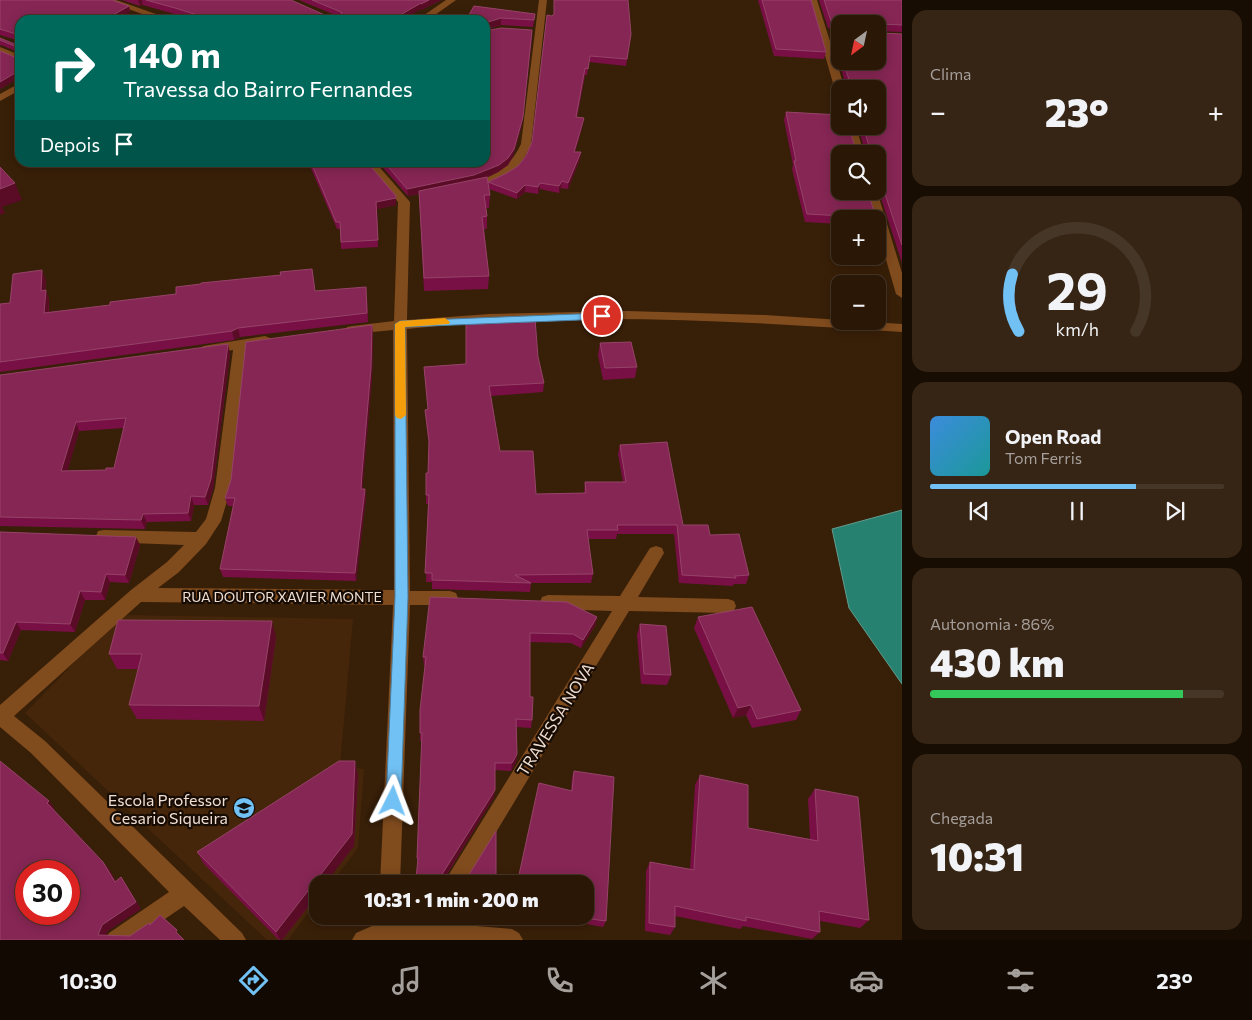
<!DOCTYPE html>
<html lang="pt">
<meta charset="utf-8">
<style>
body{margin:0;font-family:Commissioner,sans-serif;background:#362414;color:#f1f3f6;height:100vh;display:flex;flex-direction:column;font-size:19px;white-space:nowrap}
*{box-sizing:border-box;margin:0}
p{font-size:16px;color:#a59f9b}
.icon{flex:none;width:28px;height:28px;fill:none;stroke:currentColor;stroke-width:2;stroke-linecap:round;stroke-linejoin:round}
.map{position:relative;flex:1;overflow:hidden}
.panel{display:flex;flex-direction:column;gap:10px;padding:10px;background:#170d03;width:350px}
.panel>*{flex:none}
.hud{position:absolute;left:15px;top:15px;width:475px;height:152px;border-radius:15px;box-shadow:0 2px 12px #0003,0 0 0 1px #463628;background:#00695c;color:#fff;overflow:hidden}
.needle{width:32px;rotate:213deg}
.controls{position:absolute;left:831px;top:15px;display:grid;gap:10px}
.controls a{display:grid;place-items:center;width:55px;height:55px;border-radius:10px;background:#2a1706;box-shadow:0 2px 12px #0003,0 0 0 1px #463628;font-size:25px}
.speed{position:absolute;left:15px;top:860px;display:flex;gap:10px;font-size:25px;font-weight:700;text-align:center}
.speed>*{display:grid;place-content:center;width:65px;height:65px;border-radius:50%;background:#2a1706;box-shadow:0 2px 12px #0003,0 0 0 1px #463628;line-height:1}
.speed .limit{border:8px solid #d22;background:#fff;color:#111}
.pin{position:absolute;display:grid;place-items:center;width:42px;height:42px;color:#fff;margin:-21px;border:2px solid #fff;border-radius:50%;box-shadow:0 1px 5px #0007}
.me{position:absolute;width:55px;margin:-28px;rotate:3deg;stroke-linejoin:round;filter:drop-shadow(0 0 4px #0008)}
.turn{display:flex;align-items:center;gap:18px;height:105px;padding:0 25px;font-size:22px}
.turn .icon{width:65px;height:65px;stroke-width:2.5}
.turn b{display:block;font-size:35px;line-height:42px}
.then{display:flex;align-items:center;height:48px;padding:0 25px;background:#0003;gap:10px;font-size:19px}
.big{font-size:38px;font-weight:800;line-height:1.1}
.panel .tile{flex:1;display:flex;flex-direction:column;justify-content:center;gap:8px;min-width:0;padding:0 18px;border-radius:15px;background:#362414}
.panel .dial{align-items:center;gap:0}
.dial svg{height:130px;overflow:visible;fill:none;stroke:#463628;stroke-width:7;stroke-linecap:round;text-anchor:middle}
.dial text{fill:#f1f3f6;stroke:none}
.song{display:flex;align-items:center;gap:15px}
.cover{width:60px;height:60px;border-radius:8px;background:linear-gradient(135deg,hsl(210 70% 55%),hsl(180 70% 35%))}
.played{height:5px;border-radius:2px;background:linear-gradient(90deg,#71c1f5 70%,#463628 70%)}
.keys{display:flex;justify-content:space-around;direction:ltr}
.heat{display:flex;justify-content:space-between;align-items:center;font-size:28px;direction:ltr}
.charge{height:8px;border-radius:4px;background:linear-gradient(90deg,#34c759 86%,#463628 0)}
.trip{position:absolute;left:309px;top:875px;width:285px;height:50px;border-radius:15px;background:#2a1706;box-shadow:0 2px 12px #0003,0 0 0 1px #463628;font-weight:800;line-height:50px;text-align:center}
.menu{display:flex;height:80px;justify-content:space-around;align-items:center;background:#110902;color:#a59f9b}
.menu .icon{width:35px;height:35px}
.menu .active{color:#71c1f5}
.menu b{font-size:22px;color:#f1f3f6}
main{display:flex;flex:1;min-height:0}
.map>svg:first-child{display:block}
.built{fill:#46260a}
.water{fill:#268171;stroke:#639d8e}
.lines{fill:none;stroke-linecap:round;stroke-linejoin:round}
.minor{fill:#804b1d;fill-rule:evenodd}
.wall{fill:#791045;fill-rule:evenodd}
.shaded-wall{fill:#5a0c26}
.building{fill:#862654;stroke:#964368;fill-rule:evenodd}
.route{fill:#71c1f5;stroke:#497d9f}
.slow{fill:#f59e0b}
.labels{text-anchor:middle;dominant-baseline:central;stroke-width:4.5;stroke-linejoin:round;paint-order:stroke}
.street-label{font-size:14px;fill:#f0ded2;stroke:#170c04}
.near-street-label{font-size:16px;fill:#f0ded2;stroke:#170c04}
.near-poi-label{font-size:16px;fill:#f0ded2;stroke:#170c04;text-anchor:end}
</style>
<main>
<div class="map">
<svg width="902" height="940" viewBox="0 0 902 940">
<rect width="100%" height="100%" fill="#381f08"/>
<path class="built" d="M121,615L353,619L340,766L364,769L358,848L331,884H318L317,901L288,940H267L25,713Z"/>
<path class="water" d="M902,510V684L849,608L832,529Z"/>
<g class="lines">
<g class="minor">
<path d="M103,0H116L173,20H159Z"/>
<path d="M446,0H456L428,20H417Z"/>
<path d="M539,0H547L531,144C523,163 512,178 490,184C485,186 480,188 475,186L473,184L475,182C498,175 511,165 521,144Z"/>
<path d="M809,0H817L845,89H840V93L835,90Z"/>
<path d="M0,47L20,55V62L0,54Z"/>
<path d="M20,83V90L0,101V94Z"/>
<path d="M846,126H856L864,154H853Z"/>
<path d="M364,162H375L410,202L407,320L489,314L627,311L765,315L902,324V332C738,321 571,311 407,329L410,591H450L456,593L458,598L456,603L450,605H410L400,884H380L393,605L141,602L14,716L45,741L242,933L246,940H220L184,906L134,940H105L109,933L169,892L31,753L0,727V705L131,590L167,562L184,545L104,542L98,541L96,536L98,531L104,530L196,532L206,519L215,488L233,350L208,354L203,352L201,349L203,346L265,336L270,338L272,341L270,344L246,348L231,488L221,521L206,544L179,572L158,588L394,590L393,330L352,334L347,333L345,330L347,327L352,326L394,321L398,202Z"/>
<path d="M865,191H877L902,273V298L896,294L878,232V219H873Z"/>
<path d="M656,546L662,548L664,553L638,597L728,599L734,601L736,606L734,611L728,613L629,611L465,884H443L612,611L548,609L542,607L540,602L542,597L548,595L620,596L650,548Z"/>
<path d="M420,916H442L439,923L512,929L519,933L523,940H352L356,933L388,919L418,921Z"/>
</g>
</g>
<g class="wall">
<path d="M0,0L129,6L130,12L20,20V77L0,89L17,58L20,56V53L1,45L0,46V38L17,45L20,43L19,41L0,35Z"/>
<path d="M122,0H291L327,16L335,15L299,0H441L421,10V9L401,20H195L143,5L140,6Z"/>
<path d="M758,0H811L826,52L824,59L774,56Z"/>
<path d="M819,0H902V32L879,31V33L902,34V263L878,189V154H840L874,212L879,218L878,223V219H840V224L805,222L792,169L793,165L784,120L786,112L855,148H864L858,126H878V89H847L832,38L834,31H840V61H878V24H840V31L828,28Z"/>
<path d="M535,14L533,27L501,25L485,30V20Z"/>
<path d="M547,15L631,34L626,66L589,62L587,75H585L577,117L583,124L575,152L580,159L568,189L561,188L559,193L540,189L538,194L525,192L517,199L489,189L490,195L489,208H486L487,216V229H484L489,276L488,289L424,291L419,194L408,196L378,162H485L532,37L522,124L513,156L508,165L498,172L487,177L488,182L507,173L518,166L526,156L532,142Z"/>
<path d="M310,162H367L396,196V205L377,209L378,247L341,249L340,229H337L310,166Z"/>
<path d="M46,280L45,290L49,299V312L315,291L367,296L368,322L240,337L234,340L0,372V304L10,303Z"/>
<path d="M372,325L373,334L372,377L363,481L362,489H365L366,498L356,581L223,577L220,569L233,506H228L225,498Z"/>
<path d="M600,343L637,367L635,378L603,380L598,355Z"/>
<path d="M230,353L213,488L208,505H194L191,521L147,522L145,529L0,526V375ZM124,428L114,468L106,470L67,471L79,431Z"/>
<path d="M538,357L544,383L543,392L491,396L500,451L536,494L584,493L585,482H623L618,454L620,445L683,525L710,535L749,575L746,584H734L733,586L679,583L674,534H617L616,539H588L593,574L591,583H531L530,592L432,589V582H426L428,504H426V473H428L429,447L426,419L425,410L428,409L424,367L466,364Z"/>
<path d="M0,532L140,545L129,583L110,582L105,600H85L75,632L21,630L8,661L0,660Z"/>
<path d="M597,617L595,626L581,648L571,643L530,642V697L532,720L531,728L516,727L517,754L516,762L511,771L495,770L494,797L444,879L496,884H416V879L418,865L417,858L422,741H420V733L425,665H424L423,657Z"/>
<path d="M698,617L801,710L796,720L752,728L746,715L733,718L694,628Z"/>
<path d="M640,624L671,675L667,685L641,684L637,635Z"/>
<path d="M276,637L264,721L137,719L129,705L138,669H117L109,654Z"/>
<path d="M574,771L606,921L603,927L575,922L574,925L543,920V918L529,916H585L571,791L572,777Z"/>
<path d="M358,775L354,846L318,884V894L282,940H279L204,864L197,852Z"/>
<path d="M700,775L748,828L810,839L808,799L815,789L869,920L860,928L820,921V932L812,939L743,926L740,929L675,916V927L670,935L645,931L646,871L650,862L690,869L695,785Z"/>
</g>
<g class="shaded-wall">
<path d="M139,0H142L143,5L140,6L138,1Z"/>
<path d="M429,0H441L421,10V4Z"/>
<path d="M421,3V9L401,20H393L395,18Z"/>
<path d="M129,6L130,12L116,20H104Z"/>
<path d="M501,18V25L485,29V23Z"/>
<path d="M532,37L522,124L513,156L508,165L498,172L474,182L408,196L407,189Z"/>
<path d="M20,70V77L0,89V82Z"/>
<path d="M584,118L583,124L573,158L574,152Z"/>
<path d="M581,152L580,159L568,189V183Z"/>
<path d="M562,181L561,188L559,193V186Z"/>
<path d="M15,183L22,200L2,207L5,213L0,215V189Z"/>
<path d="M540,183V189L538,194V187Z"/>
<path d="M525,185V192L517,199V193Z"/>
<path d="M396,198V205L377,209L378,247L376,202Z"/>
<path d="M42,270L46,280L44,300L41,291Z"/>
<path d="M46,290L49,299L48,322L44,313Z"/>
<path d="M372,325L373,334L372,377L363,481L362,498L361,489L362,473Z"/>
<path d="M238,328L240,337L234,340L232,331Z"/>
<path d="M228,344L230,353L213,488L208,505L205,497Z"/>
<path d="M76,422L79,431L65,480L61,471Z"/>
<path d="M365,489L366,498L356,581L355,573Z"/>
<path d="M191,496L194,505L191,521L188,513Z"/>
<path d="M143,514L147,522L145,529L141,520Z"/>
<path d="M136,537L140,545L129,583L125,575Z"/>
<path d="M106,574L110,582L105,600L101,592Z"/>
<path d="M80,591L85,600L75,632L70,624Z"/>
<path d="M597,617L595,626L581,648L583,640Z"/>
<path d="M272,621L276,637L264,721L259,706Z"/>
<path d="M16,622L21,630L8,661L3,653Z"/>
<path d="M751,705L746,715L733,718L738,708Z"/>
<path d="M517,754L516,762L511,771L512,763Z"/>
<path d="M355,761L358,775L354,846L325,884H318V894L282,940H280L276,932Z"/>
<path d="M495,790L494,797L441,883V876Z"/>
<path d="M49,801L55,809L53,811L47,803Z"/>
<path d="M103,862L109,869L120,888L115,882Z"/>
<path d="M121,877L126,884L141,909L108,931L104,940L98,935Z"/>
</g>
<g class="building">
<path d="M0,0H112L129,6L104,20H20V70L0,82V51L17,58L20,56L19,48L0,40V38L17,45L20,43L19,35L0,29Z"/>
<path d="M146,0H291L327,16L342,15L341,12L312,0H429L421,4V3L395,18H396L393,20H213L175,8Z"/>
<path d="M554,0H628L631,34L627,59L590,56L588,69L585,68L576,117L584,118L574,152H581L568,183L562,181L559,186L540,183L538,187L525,185L517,193L488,182L507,173L518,166L526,156L532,142L547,15L552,16L554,14Z"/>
<path d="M762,0H811L826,52L776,49Z"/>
<path d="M824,0H902V25L881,24L879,26V33L902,34V245L881,182H878V154H840V191H868L874,212L879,213V218L807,214L794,161H796L786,112L840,115V126H849L855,148H867L869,146L863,126H878V89H852L843,61H878V24H844L831,21Z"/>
<path d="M474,6L535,14L534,20L501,18L485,23V20H466Z"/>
<path d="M501,28L532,30L523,117L514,149L508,158L499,165L474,175L407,189L384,162H485V31Z"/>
<path d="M834,31H840V51Z"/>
<path d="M311,162H367L396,196V198L376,202L378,240L341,242L340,222H336Z"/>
<path d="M0,167L15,183L0,189Z"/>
<path d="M487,177L490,195H484L487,216L482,217L489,276L424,278L419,191Z"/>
<path d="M312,269L315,291L366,287L367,313L238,328L232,331L0,362V304L10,303L13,274L42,270L41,291L46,290L44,313L110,305V302L176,294V287L201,284V283L281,275L280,272Z"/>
<path d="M466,319H535L538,357L544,383L489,386L500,451H533L536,494L586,493L585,482H626L620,445L667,442L683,525H708L710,535L739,534L749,575L735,576L736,578L682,575L677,525H617L618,530H587L593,574L515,575L531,583L432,580V573H425L429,495H426V473H428L429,441L425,410L428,409L424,367L466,364Z"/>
<path d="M372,325L371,368L362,473L361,489H365L355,573L220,569L235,498H225L231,480L246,342Z"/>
<path d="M631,342L637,367L605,368L600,343Z"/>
<path d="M228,344L211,479L205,497L191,496L188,513L143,514L141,520L0,517V375ZM126,418L114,468H106V470L61,471L76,422Z"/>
<path d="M0,532L136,537L125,575L106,574L101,592L80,591L70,624L16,622L3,653H0Z"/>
<path d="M430,597L567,602L597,617L583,640L573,634L530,633V697H533L532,720L516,719L517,754L512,763H495V790L441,876L443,879L467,878L496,831V884H437L416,879L418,858H417L422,733H420V710L426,657H423Z"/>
<path d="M752,607L801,710L757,719L751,705L738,708L698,617Z"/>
<path d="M118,620L272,621L259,706L129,705L142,654H109Z"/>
<path d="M640,624L666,626L671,675L644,674Z"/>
<path d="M0,761L49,801L47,803L103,862L115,882L121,877L136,902L102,925L98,935L130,936L149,923L150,925L160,915L177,930L176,932L184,940H0ZM26,871H69V914H26Z"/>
<path d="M339,761H355L352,834L276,932L197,852Z"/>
<path d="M574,771L614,777L606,921L576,917L575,920L552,916H585V884H517L539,783L572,791Z"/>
<path d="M700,775L748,785V828L818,841L815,789L858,797L869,920L819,911L820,932L746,917V921L675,906V927L649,923L650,862L694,870Z"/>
</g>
<path class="route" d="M602,313L607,316L605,319L405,327L408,597L401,801L398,806L393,808L388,806L386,801L395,597V324L400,321Z"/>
<path class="slow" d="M445,318L450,322L449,324L405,327L406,415L401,419L397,418L395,415V324L400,321Z"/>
<defs>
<g id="school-disc" transform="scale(1.125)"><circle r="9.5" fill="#71c1f5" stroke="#170c04"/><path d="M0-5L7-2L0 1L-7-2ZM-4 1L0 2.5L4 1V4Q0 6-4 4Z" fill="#111"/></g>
</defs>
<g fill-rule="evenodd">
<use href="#school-disc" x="244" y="808"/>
</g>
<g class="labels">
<g class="street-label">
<text x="282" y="596">RUA DOUTOR XAVIER MONTE</text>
</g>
<g class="near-street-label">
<text transform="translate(555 719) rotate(-58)">TRAVESSA NOVA</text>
</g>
<g class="near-poi-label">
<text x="228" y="799">Escola Professor<tspan x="228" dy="18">Cesario Siqueira</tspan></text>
</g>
</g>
</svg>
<div class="controls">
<a><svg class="needle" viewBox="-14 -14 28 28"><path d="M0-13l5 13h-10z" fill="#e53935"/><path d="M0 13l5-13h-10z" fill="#a59f9b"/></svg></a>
<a><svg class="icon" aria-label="sound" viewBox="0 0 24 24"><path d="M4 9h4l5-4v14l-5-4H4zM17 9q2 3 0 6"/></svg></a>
<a><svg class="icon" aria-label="search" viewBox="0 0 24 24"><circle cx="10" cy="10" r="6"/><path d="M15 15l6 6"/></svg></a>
<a>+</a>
<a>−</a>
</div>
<div class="speed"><div class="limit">30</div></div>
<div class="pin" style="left:602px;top:316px;background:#d93025"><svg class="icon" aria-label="arrive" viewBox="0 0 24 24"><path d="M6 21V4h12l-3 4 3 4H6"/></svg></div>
<svg class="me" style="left:393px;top:801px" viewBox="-20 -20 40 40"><path d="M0-17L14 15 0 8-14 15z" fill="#71c1f5" stroke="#fff" stroke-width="4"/></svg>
<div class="trip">10:31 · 1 min · 200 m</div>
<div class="hud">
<div class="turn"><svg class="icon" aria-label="right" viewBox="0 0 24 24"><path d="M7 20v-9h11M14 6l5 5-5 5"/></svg><div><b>140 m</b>Travessa do Bairro Fernandes</div></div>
<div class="then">Depois<svg class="icon" aria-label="arrive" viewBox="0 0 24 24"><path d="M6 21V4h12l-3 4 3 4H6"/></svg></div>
</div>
</div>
<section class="panel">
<div class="tile"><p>Clima</p>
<div class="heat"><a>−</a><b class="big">23°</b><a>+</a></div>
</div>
<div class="tile dial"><svg viewBox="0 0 100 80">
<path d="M14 69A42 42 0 1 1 86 69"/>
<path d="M14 69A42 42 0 0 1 10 34" stroke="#71c1f5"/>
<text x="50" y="56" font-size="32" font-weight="700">29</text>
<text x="50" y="72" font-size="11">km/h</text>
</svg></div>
<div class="tile">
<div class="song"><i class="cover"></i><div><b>Open Road</b><p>Tom Ferris</p></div></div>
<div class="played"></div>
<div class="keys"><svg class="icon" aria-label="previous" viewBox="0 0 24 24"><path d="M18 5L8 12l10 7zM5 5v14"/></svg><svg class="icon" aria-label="pause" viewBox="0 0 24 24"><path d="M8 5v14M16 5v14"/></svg><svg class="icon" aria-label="next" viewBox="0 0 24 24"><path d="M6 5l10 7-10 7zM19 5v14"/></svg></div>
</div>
<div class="tile"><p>Autonomia · 86%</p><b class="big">430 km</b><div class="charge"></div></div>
<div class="tile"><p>Chegada</p><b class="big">10:31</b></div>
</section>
</main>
<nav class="menu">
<b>10:30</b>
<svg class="icon active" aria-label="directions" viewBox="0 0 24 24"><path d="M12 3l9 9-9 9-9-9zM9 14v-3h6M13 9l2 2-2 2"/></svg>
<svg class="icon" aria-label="music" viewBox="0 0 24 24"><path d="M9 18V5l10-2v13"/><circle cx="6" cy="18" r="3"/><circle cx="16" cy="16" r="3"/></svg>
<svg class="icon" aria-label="phone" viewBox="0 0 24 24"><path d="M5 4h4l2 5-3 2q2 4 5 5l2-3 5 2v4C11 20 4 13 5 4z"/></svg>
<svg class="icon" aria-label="climate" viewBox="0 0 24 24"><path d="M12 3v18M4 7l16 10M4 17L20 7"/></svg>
<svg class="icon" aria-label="car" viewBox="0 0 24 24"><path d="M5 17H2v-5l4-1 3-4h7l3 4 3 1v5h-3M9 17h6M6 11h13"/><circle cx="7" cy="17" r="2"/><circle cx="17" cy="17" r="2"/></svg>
<svg class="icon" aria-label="filters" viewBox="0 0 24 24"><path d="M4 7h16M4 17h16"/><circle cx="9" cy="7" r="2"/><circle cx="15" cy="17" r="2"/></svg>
<b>23°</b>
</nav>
